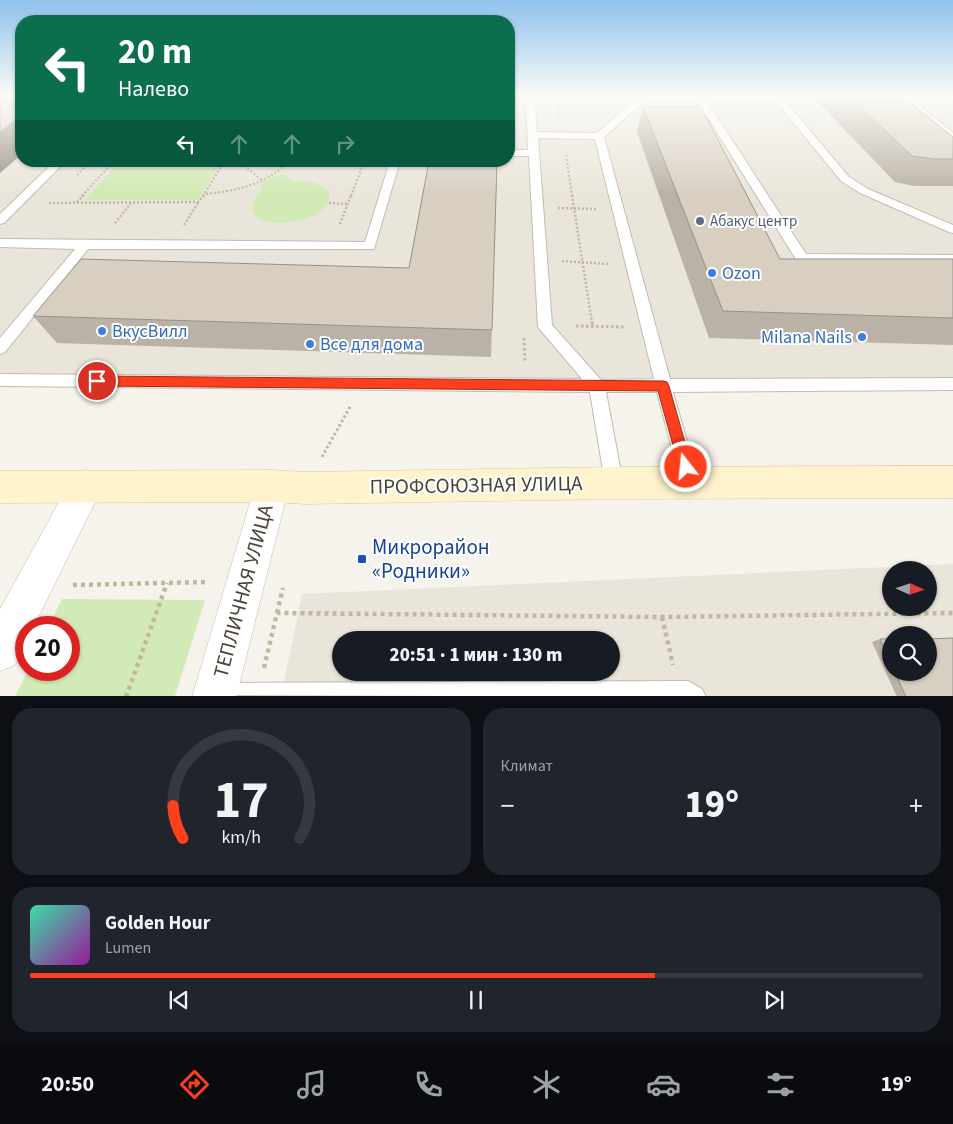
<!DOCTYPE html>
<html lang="ru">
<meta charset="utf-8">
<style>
body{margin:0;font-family:"Source Sans 3",sans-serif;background:#20242c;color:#f1f3f6;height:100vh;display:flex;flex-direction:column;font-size:19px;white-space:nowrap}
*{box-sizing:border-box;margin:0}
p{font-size:16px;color:#9ea1a6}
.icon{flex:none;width:28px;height:28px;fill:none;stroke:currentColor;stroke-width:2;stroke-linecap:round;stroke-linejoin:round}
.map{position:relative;height:696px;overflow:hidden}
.sheet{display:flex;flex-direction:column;gap:12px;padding:12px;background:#0d0f14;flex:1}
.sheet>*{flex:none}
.top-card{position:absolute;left:15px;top:15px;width:500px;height:152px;border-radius:20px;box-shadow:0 1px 4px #0004;background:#0b6e4f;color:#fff;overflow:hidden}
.needle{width:32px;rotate:93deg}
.buttons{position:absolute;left:882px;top:561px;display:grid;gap:10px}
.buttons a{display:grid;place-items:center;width:55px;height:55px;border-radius:50%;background:#171b24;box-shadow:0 1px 4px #0004;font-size:25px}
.speed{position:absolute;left:15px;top:616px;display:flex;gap:10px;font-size:25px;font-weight:700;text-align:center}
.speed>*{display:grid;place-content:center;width:65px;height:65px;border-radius:50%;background:#171b24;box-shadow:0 1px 4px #0004;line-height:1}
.speed .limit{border:8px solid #d22;background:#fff;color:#111}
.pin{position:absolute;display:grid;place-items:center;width:42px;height:42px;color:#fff;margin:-21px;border:2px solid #fff;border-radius:50%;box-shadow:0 1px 5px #0007}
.me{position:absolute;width:55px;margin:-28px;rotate:344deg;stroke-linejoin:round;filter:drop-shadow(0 0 4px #0008)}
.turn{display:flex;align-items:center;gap:18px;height:105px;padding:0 20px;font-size:22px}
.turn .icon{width:65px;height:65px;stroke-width:2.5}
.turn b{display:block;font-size:35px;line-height:42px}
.lanes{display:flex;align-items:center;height:48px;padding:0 20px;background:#0003;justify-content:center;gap:25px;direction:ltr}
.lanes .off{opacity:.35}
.big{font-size:38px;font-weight:800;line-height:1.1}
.sheet .widget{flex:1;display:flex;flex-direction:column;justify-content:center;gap:8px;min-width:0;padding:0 18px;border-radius:20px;background:#20242c}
.sheet .dial{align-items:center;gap:0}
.dial svg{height:130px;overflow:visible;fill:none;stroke:#363941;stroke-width:7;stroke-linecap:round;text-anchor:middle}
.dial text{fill:#f1f3f6;stroke:none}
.song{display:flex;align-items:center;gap:15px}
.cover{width:60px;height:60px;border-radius:8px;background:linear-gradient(135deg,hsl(160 70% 55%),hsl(300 70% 35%))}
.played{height:5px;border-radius:2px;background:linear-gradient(90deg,#fc3f1d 70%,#363941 70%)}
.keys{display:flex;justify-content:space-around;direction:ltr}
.heat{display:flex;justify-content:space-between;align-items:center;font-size:28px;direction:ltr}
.sheet .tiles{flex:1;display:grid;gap:12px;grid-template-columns:1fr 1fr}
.widget:last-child{grid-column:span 2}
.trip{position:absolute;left:332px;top:631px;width:288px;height:50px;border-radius:25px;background:#171b24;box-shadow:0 1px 4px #0004;font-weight:800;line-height:50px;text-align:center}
.tabs{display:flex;height:80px;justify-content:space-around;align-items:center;background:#090b0e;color:#9ea1a6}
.tabs .icon{width:35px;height:35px}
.tabs .on{color:#fc3f1d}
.tabs b{font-size:22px;color:#f1f3f6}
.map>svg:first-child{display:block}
.residential{fill:#eae5da;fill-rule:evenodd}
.green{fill:#d2eab5}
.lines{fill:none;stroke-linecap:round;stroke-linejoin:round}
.service-casing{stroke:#c2bbae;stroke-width:2}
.minor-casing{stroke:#c2bbae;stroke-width:1}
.secondary-casing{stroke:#d6c79b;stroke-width:1}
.path-far3{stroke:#c4b79f;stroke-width:2;stroke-dasharray:2 2;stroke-linecap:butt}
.path-far2{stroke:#c4b79f;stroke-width:2.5;stroke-dasharray:2 2;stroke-linecap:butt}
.path-far1{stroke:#c4b79f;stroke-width:3;stroke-dasharray:2.5 2.5;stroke-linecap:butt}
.path{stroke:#c4b79f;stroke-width:4.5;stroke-dasharray:4 4;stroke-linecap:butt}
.service{fill:#fff;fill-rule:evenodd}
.minor{fill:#fff;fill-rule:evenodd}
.secondary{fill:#fff3cd;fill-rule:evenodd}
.wall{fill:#bab2a6}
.shaded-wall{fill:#979187}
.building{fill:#d8cfc1;stroke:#979187}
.route{fill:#fc3f1d;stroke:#a42913}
.service-dot{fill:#5c6f8a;stroke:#fff;stroke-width:2}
.shop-dot{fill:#3f7fe0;stroke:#fff;stroke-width:2}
.transit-dot{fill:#1a4fb4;stroke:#fff;stroke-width:2}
.labels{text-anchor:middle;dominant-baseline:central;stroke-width:4;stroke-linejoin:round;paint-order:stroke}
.far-service-label{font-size:15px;fill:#4e5e75;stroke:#fff;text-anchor:start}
.shop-label{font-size:18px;fill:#366cbe;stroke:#fff;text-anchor:start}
.near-street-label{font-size:21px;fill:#4b4439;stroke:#fff}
.near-transit-label{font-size:21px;fill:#164399;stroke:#fff;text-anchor:start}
</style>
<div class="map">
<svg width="953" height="697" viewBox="0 0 953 697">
<rect width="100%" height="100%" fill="#f6f3ec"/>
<g class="residential">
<path d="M0,96H21V161H509V96H953V386L557,378H0Z"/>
<path d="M953,564V696L281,697L302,594ZM891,570H929V608H891ZM891,635H929V672H891ZM341,640H611V672H341Z"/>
</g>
<g class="green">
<path d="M114,168H218L198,200H85Z"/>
<path d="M283,173C286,175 290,180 293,181C308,185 314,176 329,192V203C305,234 226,228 261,192V182Z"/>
<path d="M62,599L205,600L175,696H15L28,670H69V628L48,627Z"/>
</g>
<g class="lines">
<g class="service-casing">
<g id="service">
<path d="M526,96H534L537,132L597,133L640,96H781L849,177L868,189L953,225V233L949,232L860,193L841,181L775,100H706L806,254L953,255V263L797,261L697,100H646L604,137L670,379L953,378V390L673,392L699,483L696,489L690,491L684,489L681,483L657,392H606L623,483L620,489L614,491L608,489L605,483L590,392L0,386V374L582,379L538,327L529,156H509V150H528ZM538,138L595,139L654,379L601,380L552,325Z"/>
<path d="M899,96H908L953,133V141L950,140Z"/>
<path d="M944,96H953V102Z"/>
<path d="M55,161H66L4,223L0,224V214Z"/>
<path d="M390,161H400L374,249H88L5,352L0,354V338L75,249L0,247V239L365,242Z"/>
<path d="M688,681L702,689L706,697L204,695L208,687L216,683Z"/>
</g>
</g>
<g class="minor-casing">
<g id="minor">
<path d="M86,470L98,475L103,486L33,628H26V641L15,665L0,671V609L74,475Z"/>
<path d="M272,470L284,475L289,486L236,697H192L255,486L260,475Z"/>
</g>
</g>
<g class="secondary-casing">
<path id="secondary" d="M953,466V498L614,499L305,504L272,502L0,503V471L272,470L305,472L614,467Z"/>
</g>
<g class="path-far3">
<path d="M557,96L560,117"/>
<path d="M566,155L572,196"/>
<path d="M212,161L224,165L238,161"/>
<path d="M238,161L263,181"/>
<path d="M262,161L374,162"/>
<path d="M89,164H110"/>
<path d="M416,166L431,161"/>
<path d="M77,175L91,161"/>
<path d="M205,193L222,165"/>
<path d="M82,196L111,164H164V161"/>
<path d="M203,196L205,194C237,191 266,184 290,161"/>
<path d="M351,196L364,162"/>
</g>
<g class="path-far2">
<path d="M572,195L592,323"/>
<path d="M77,202L84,195"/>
<path d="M49,203L198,202L204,195"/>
<path d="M329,203L348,204"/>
<path d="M558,208L597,209"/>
<path d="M115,223L131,203"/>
<path d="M340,224L351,195"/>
<path d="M184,225L198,203"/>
<path d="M562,261L608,264"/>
</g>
<g class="path-far1">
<path d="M592,322L593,327"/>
<path d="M576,326L625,327"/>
<path d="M524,338L525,362"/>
<path d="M322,457L351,405"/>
</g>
<g class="path">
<path d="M73,585L209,582"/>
<path d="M277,613L283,588"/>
<path d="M662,617L673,665"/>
<path d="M264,668L277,613L662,617L953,613"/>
<path d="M126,697L167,583"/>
</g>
<use href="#service" class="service"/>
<use href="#minor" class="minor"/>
<use href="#secondary" class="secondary"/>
</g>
<g class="wall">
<path d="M812,96H902L953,137V186H914L895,182Z"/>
<path d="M643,107L780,259H953V345L709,338L637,132Z"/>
<path d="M497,161L491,357L57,343L33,316L409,268Z"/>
<path d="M880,639H891V672H929L953,697H897L872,642Z"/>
</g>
<path class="shaded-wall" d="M21,115V155L0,173V132Z"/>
<g class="building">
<path d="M0,96H21V115L0,132Z"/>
<path d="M849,96H902L953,137V159H933L912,156Z"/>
<path d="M643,107H701L780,259H953V318L723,311Z"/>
<path d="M429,161H497L492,330L33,316L81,259L409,268Z"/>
<path d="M953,638V697H906L895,672H929V639Z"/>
<path d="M880,639H891V665Z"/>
</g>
<linearGradient id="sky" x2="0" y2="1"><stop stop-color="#8fc1ec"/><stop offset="0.49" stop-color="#fbfaf6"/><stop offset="1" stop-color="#fbfaf6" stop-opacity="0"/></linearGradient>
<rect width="953" height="194" fill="url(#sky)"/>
<path class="route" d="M97,376L663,381L667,382L669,386L692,467L690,471L686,473L681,471L679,467L658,391L97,386L93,384L91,381L93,378Z"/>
<circle class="service-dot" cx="700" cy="221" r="5"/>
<g class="shop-dot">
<circle cx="712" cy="273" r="5"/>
<circle cx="102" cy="331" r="5"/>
<circle cx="862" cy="337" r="5"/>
<circle cx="310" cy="344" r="5"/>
</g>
<rect class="transit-dot" x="357" y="554" width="10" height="10" rx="2.5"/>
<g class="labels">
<g class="far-service-label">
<text x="710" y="221">Абакус центр</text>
</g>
<g class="shop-label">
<text x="722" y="273">Ozon</text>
<text x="112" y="331">ВкусВилл</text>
<text x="852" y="337" text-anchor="end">Milana Nails</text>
<text x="320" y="344">Все для дома</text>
</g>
<g class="near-street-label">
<text transform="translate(476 485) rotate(-1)">ПРОФСОЮЗНАЯ УЛИЦА</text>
<text transform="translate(243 591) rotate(-75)">ТЕПЛИЧНАЯ УЛИЦА</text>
</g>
<g class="near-transit-label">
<text x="372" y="547">Микрорайон<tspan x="372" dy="24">«Родники»</tspan></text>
</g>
</g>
</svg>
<div class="buttons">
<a><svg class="needle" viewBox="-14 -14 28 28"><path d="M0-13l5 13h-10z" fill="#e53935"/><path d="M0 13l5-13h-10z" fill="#9ea1a6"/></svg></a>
<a><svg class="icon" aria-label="search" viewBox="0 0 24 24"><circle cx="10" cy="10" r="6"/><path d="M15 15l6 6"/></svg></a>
</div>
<div class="speed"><div class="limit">20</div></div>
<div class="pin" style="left:97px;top:381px;background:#d93025"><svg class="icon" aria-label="arrive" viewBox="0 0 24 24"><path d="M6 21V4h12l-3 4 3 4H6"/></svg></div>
<svg class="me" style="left:686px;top:467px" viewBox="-20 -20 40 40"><circle r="17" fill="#fc3f1d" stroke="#fff" stroke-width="3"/><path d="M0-11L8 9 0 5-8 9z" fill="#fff"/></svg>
<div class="trip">20:51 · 1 мин · 130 m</div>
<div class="top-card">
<div class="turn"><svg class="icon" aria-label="left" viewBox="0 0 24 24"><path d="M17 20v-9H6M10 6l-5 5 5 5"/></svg><div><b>20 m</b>Налево</div></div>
<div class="lanes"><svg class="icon" aria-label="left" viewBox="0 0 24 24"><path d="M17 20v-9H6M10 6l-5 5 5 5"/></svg><svg class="icon off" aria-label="ahead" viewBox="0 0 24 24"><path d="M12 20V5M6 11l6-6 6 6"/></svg><svg class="icon off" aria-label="ahead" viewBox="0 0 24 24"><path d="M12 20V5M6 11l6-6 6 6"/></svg><svg class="icon off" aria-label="right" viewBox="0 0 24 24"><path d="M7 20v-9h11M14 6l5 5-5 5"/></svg></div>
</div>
</div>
<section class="sheet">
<div class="tiles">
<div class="widget dial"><svg viewBox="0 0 100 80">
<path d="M14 69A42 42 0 1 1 86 69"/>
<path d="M14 69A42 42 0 0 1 8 49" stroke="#fc3f1d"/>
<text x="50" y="56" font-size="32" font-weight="700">17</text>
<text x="50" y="72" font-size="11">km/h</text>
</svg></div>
<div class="widget"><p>Климат</p>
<div class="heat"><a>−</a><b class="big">19°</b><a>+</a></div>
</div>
<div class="widget">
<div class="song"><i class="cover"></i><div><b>Golden Hour</b><p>Lumen</p></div></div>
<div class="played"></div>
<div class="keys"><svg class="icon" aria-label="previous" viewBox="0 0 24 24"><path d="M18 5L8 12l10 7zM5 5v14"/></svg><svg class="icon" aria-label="pause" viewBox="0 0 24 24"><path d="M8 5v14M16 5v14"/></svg><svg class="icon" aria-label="next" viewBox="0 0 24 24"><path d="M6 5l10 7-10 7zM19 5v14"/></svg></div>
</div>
</div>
</section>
<nav class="tabs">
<b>20:50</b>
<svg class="icon on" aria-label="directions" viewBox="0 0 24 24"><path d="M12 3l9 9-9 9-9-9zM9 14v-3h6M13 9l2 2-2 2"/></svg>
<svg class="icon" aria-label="music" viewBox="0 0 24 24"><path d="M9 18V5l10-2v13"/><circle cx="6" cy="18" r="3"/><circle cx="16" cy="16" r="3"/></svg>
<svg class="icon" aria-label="phone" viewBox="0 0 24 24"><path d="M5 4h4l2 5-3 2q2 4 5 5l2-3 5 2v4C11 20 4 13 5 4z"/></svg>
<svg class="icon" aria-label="climate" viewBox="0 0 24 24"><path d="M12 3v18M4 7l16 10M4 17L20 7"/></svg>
<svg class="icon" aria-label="car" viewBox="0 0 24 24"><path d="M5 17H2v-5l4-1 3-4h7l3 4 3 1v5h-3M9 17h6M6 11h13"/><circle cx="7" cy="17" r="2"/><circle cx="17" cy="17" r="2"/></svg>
<svg class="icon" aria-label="filters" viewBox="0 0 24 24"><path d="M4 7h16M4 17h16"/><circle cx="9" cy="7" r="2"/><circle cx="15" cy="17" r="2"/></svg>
<b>19°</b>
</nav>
